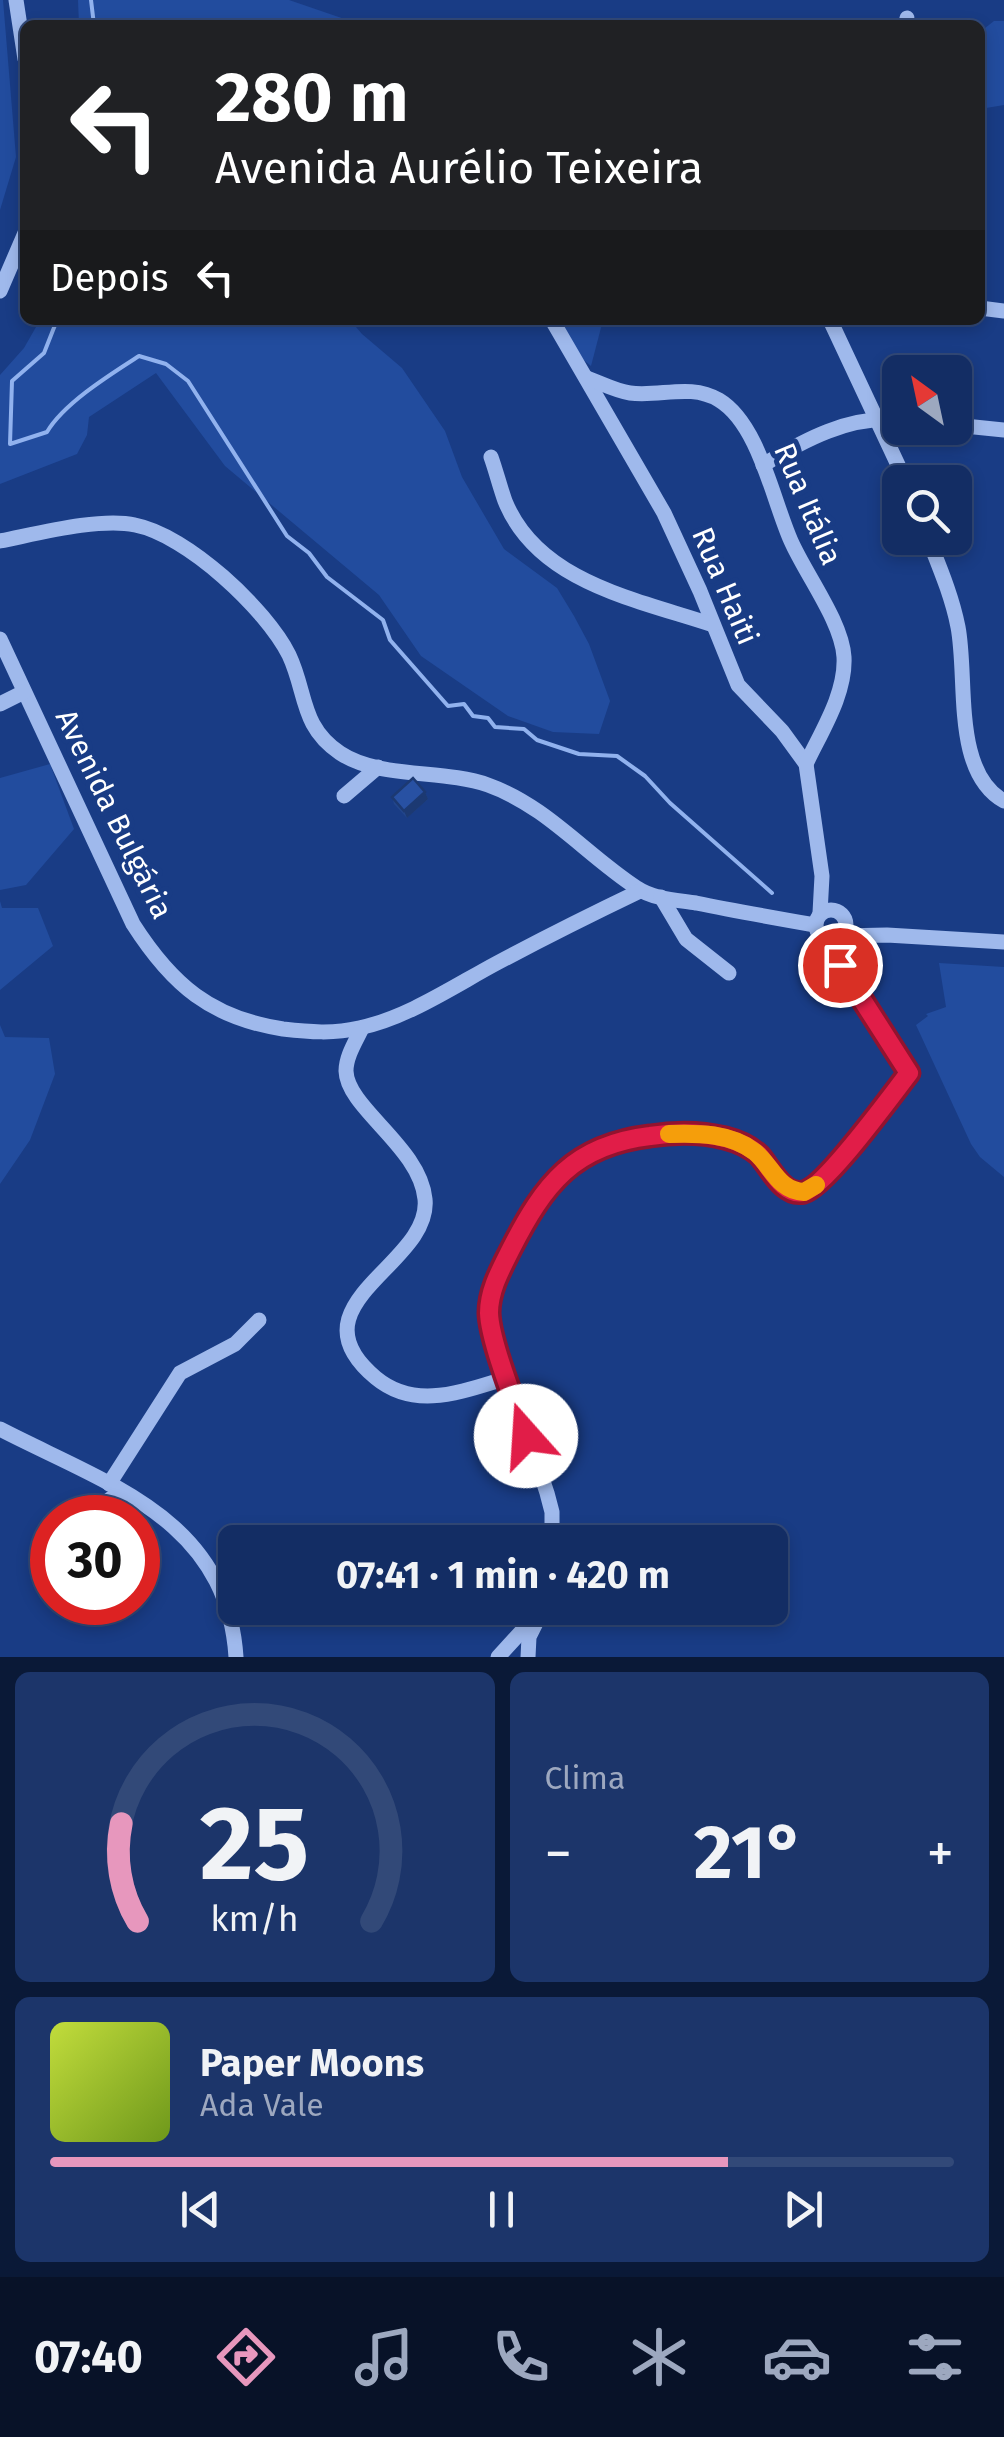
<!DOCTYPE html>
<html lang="pt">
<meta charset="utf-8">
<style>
body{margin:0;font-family:"Fira Sans",sans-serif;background:#1c356a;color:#f1f3f6;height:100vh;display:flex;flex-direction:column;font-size:38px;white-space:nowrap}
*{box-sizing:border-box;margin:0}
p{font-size:32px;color:#9da8bf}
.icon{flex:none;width:55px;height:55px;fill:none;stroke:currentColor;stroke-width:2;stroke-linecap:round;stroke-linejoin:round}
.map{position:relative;height:1657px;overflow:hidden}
.drawer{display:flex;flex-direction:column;gap:15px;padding:15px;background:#0a1937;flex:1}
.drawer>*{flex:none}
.banner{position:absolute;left:20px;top:20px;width:965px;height:305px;border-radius:15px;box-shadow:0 5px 15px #0003,0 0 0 2px #324978;background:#202124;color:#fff;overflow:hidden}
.needle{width:65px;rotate:327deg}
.controls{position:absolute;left:882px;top:355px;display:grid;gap:20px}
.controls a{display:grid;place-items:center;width:90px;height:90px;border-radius:15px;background:#132d64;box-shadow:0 5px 15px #0003,0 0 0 2px #324978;font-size:50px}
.speed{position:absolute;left:30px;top:1495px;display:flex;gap:20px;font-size:50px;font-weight:700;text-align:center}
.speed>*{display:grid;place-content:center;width:130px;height:130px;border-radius:50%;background:#132d64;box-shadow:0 5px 15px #0003,0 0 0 2px #324978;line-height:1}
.speed .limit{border:15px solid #d22;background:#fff;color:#111}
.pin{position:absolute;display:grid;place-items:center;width:85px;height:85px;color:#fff;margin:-42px;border:5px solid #fff;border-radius:50%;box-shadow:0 2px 10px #0007}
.me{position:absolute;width:110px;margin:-55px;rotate:341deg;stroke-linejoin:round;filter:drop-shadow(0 0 8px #0008)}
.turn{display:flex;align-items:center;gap:35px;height:210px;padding:0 30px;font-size:45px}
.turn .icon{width:130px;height:130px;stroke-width:2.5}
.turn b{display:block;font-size:70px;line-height:85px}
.then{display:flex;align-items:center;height:95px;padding:0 30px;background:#0003;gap:20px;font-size:38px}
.big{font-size:75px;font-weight:700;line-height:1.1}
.drawer .widget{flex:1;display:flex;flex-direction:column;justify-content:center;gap:15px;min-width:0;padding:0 35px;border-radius:15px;background:#1c356a}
.drawer .dial{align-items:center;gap:0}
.dial svg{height:260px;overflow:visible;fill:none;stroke:#324978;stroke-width:7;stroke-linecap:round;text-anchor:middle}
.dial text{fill:#f1f3f6;stroke:none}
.song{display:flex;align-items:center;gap:30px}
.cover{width:120px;height:120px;border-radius:15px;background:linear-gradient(135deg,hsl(70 70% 55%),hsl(80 70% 35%))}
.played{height:10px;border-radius:5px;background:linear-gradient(90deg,#e797bd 75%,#324978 75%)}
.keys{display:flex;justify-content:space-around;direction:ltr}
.heat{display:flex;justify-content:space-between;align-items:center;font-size:55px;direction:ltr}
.drawer .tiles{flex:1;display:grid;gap:15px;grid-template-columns:1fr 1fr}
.widget:last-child{grid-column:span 2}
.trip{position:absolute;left:218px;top:1525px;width:570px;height:100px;border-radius:15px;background:#132d64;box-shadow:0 5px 15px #0003,0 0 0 2px #324978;font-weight:700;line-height:100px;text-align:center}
.menu{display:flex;height:160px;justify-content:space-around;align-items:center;background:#081228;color:#9da8bf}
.menu .icon{width:70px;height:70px}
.menu .on{color:#e797bd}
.menu b{font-size:45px;color:#f1f3f6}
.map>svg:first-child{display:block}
.green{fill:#224c9e}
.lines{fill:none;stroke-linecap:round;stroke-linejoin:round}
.stream{stroke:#91b2ee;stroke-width:4}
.minor{stroke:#9fb9ec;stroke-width:15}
.wall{fill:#22468c}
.shaded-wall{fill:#1c3972}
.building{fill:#2851a3;stroke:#1c3972;stroke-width:2.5}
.route-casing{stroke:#92132f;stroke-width:25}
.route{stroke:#e11d48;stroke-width:18}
.slow{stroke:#f59e0b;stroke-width:18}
.labels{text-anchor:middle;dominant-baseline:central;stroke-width:10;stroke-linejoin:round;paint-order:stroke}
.street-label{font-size:30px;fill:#fff;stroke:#193c85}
</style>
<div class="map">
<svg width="1004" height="1657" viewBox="0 0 1004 1657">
<rect width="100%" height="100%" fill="#193c85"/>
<g class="green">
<path d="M0,0H3L16,157L0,210Z"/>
<path d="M78,0H289L362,25H79Z"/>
<path d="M994,21H1004V105L980,109V32Z"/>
<path d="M40,320H350L362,334L402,368L445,431L462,477L504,549L557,588L574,616L589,644L610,701L599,734L553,732L508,716L421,656L379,595L225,466L156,373L89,417L87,435L77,454L0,484V375L24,348Z"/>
<path d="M558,320H603L591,366L575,353Z"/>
<path d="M50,764L74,829L26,885L0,890V778Z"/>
<path d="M0,901L2,908H38L53,946L0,990Z"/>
<path d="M939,963L1004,967V1177L980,1157L971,1144L916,1025L928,1016L926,1014L946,1007Z"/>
<path d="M0,1025L5,1037L49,1038L55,1074L30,1140L0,1184Z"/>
</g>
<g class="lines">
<g class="stream">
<path d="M91,0L94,25"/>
<path d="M57,320L44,353L12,381L10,444L47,432C64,403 111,374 139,356L166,364L188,381L287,536L309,553L327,577L383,620L390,640L448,706L464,704L473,716L488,718L495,727L524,729L537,740L579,754L617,756L645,776L670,803L772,893"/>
</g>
<g class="minor">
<path d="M16,0L25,59"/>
<path d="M906,25L907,18"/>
<path d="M0,291L25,233"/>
<path d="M980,308L1004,311"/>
<path d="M552,320L664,513L700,591L738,685L782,731L806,764L822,876L820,913"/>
<path d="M830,320L906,482"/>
<path d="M587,378C601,383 616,391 630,393C661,397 690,383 719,400C759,424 773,501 791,541C806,575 842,622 844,657C846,694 821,732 806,764"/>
<path d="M955,425L1004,430"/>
<path d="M491,457C496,471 500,487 505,501C538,583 639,600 713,625"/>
<path d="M763,465C804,440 850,415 900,420"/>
<path d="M928,538C939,566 952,596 958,627C968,679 952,772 1004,801"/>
<path d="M0,541C36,534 100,517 135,525C187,535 266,609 289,655C307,693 300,726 340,753C379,779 443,769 488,785C547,806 586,855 637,888C653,899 677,900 696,903C735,911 775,918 815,925"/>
<path d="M0,639L133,924C172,985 211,1018 283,1029C309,1032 334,1034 359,1028C407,1018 454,986 497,963C544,938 592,914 640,891"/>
<path d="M0,704L24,692"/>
<path d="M344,796L378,767"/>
<path d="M661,897L686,939L729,973"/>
<circle cx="831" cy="925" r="15"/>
<path d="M841,936L887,935L1004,942"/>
<path d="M362,1028C356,1041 346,1056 346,1071C347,1108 420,1147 425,1199C432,1265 287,1304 376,1378C416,1411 463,1391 507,1378"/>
<path d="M0,1429C106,1484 227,1518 236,1657"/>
<path d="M109,1484L180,1373L235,1344L259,1320"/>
<path d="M84,1518L121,1491"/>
<path d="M552,1542V1512L547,1493L489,1317C490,1290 501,1270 512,1246C546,1179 578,1145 655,1135C680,1132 707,1131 731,1139C740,1142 750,1147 757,1154C770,1165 781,1196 802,1192C824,1188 892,1095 909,1073L823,938"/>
<path d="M498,1657L543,1608"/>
<path d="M528,1657L529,1637L536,1623"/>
</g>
</g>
<path class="wall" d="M425,792L428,799L407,818L394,804L392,797Z"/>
<path class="shaded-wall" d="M425,792L428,799L407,818L404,811Z"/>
<path class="building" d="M413,778L425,792L404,811L392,797Z"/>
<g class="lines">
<g class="route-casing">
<path id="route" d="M526,1436C516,1405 490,1342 489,1313C489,1290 501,1269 511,1249C544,1184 574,1145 650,1136C675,1132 701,1132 725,1138C737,1141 750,1147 759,1155C770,1167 783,1197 804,1192C826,1186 891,1096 909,1073L840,965"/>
</g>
<use href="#route" class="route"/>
<path class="slow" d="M669,1134C698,1133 731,1133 755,1152C772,1166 778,1191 804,1192L816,1185"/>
</g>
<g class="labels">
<g class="street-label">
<text transform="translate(808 504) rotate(67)">Rua Itália</text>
<text transform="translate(725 586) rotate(67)">Rua Haiti</text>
<text transform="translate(114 814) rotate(64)">Avenida Bulgária</text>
</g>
</g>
</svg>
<div class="controls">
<a><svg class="needle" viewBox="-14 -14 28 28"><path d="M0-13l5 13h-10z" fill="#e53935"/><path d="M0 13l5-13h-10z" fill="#9da8bf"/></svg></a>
<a><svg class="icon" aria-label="search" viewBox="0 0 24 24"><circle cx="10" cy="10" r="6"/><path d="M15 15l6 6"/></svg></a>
</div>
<div class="speed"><div class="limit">30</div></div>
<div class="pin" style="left:840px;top:965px;background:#d93025"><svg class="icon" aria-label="arrive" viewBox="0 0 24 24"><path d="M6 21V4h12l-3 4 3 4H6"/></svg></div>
<svg class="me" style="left:526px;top:1436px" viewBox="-20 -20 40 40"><circle r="19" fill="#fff"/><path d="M0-13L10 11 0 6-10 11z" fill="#e11d48"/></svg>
<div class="trip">07:41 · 1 min · 420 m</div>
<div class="banner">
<div class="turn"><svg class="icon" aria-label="left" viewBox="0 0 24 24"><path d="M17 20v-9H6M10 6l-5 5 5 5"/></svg><div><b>280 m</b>Avenida Aurélio Teixeira</div></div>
<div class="then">Depois<svg class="icon" aria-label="left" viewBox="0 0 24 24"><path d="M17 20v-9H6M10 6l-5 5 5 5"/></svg></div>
</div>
</div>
<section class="drawer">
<div class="tiles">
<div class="widget dial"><svg viewBox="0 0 100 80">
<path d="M14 69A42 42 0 1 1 86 69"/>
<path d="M14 69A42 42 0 0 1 9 39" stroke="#e797bd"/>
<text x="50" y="56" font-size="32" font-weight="700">25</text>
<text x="50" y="72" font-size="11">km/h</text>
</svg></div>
<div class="widget"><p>Clima</p>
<div class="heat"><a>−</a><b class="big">21°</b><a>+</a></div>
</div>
<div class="widget">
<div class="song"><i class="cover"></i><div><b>Paper Moons</b><p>Ada Vale</p></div></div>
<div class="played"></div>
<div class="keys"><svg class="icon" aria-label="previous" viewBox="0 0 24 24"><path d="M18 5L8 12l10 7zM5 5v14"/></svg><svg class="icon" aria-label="pause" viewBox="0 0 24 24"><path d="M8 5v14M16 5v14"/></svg><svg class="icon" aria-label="next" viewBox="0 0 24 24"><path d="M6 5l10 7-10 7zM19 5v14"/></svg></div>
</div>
</div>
</section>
<nav class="menu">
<b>07:40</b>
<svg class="icon on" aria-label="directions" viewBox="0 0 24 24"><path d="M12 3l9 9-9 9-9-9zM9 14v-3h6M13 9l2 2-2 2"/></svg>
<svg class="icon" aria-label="music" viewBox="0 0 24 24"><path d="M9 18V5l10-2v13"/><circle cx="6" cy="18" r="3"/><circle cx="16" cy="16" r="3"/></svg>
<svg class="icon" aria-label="phone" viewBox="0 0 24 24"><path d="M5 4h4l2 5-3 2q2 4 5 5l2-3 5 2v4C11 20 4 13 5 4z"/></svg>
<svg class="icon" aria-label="climate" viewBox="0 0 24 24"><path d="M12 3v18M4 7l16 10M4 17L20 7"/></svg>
<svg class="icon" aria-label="car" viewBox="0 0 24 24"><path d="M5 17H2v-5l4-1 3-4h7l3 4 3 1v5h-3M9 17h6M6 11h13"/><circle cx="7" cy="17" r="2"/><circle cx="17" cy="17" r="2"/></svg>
<svg class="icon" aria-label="filters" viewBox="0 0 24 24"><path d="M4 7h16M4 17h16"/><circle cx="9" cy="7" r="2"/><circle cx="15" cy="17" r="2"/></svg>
</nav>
